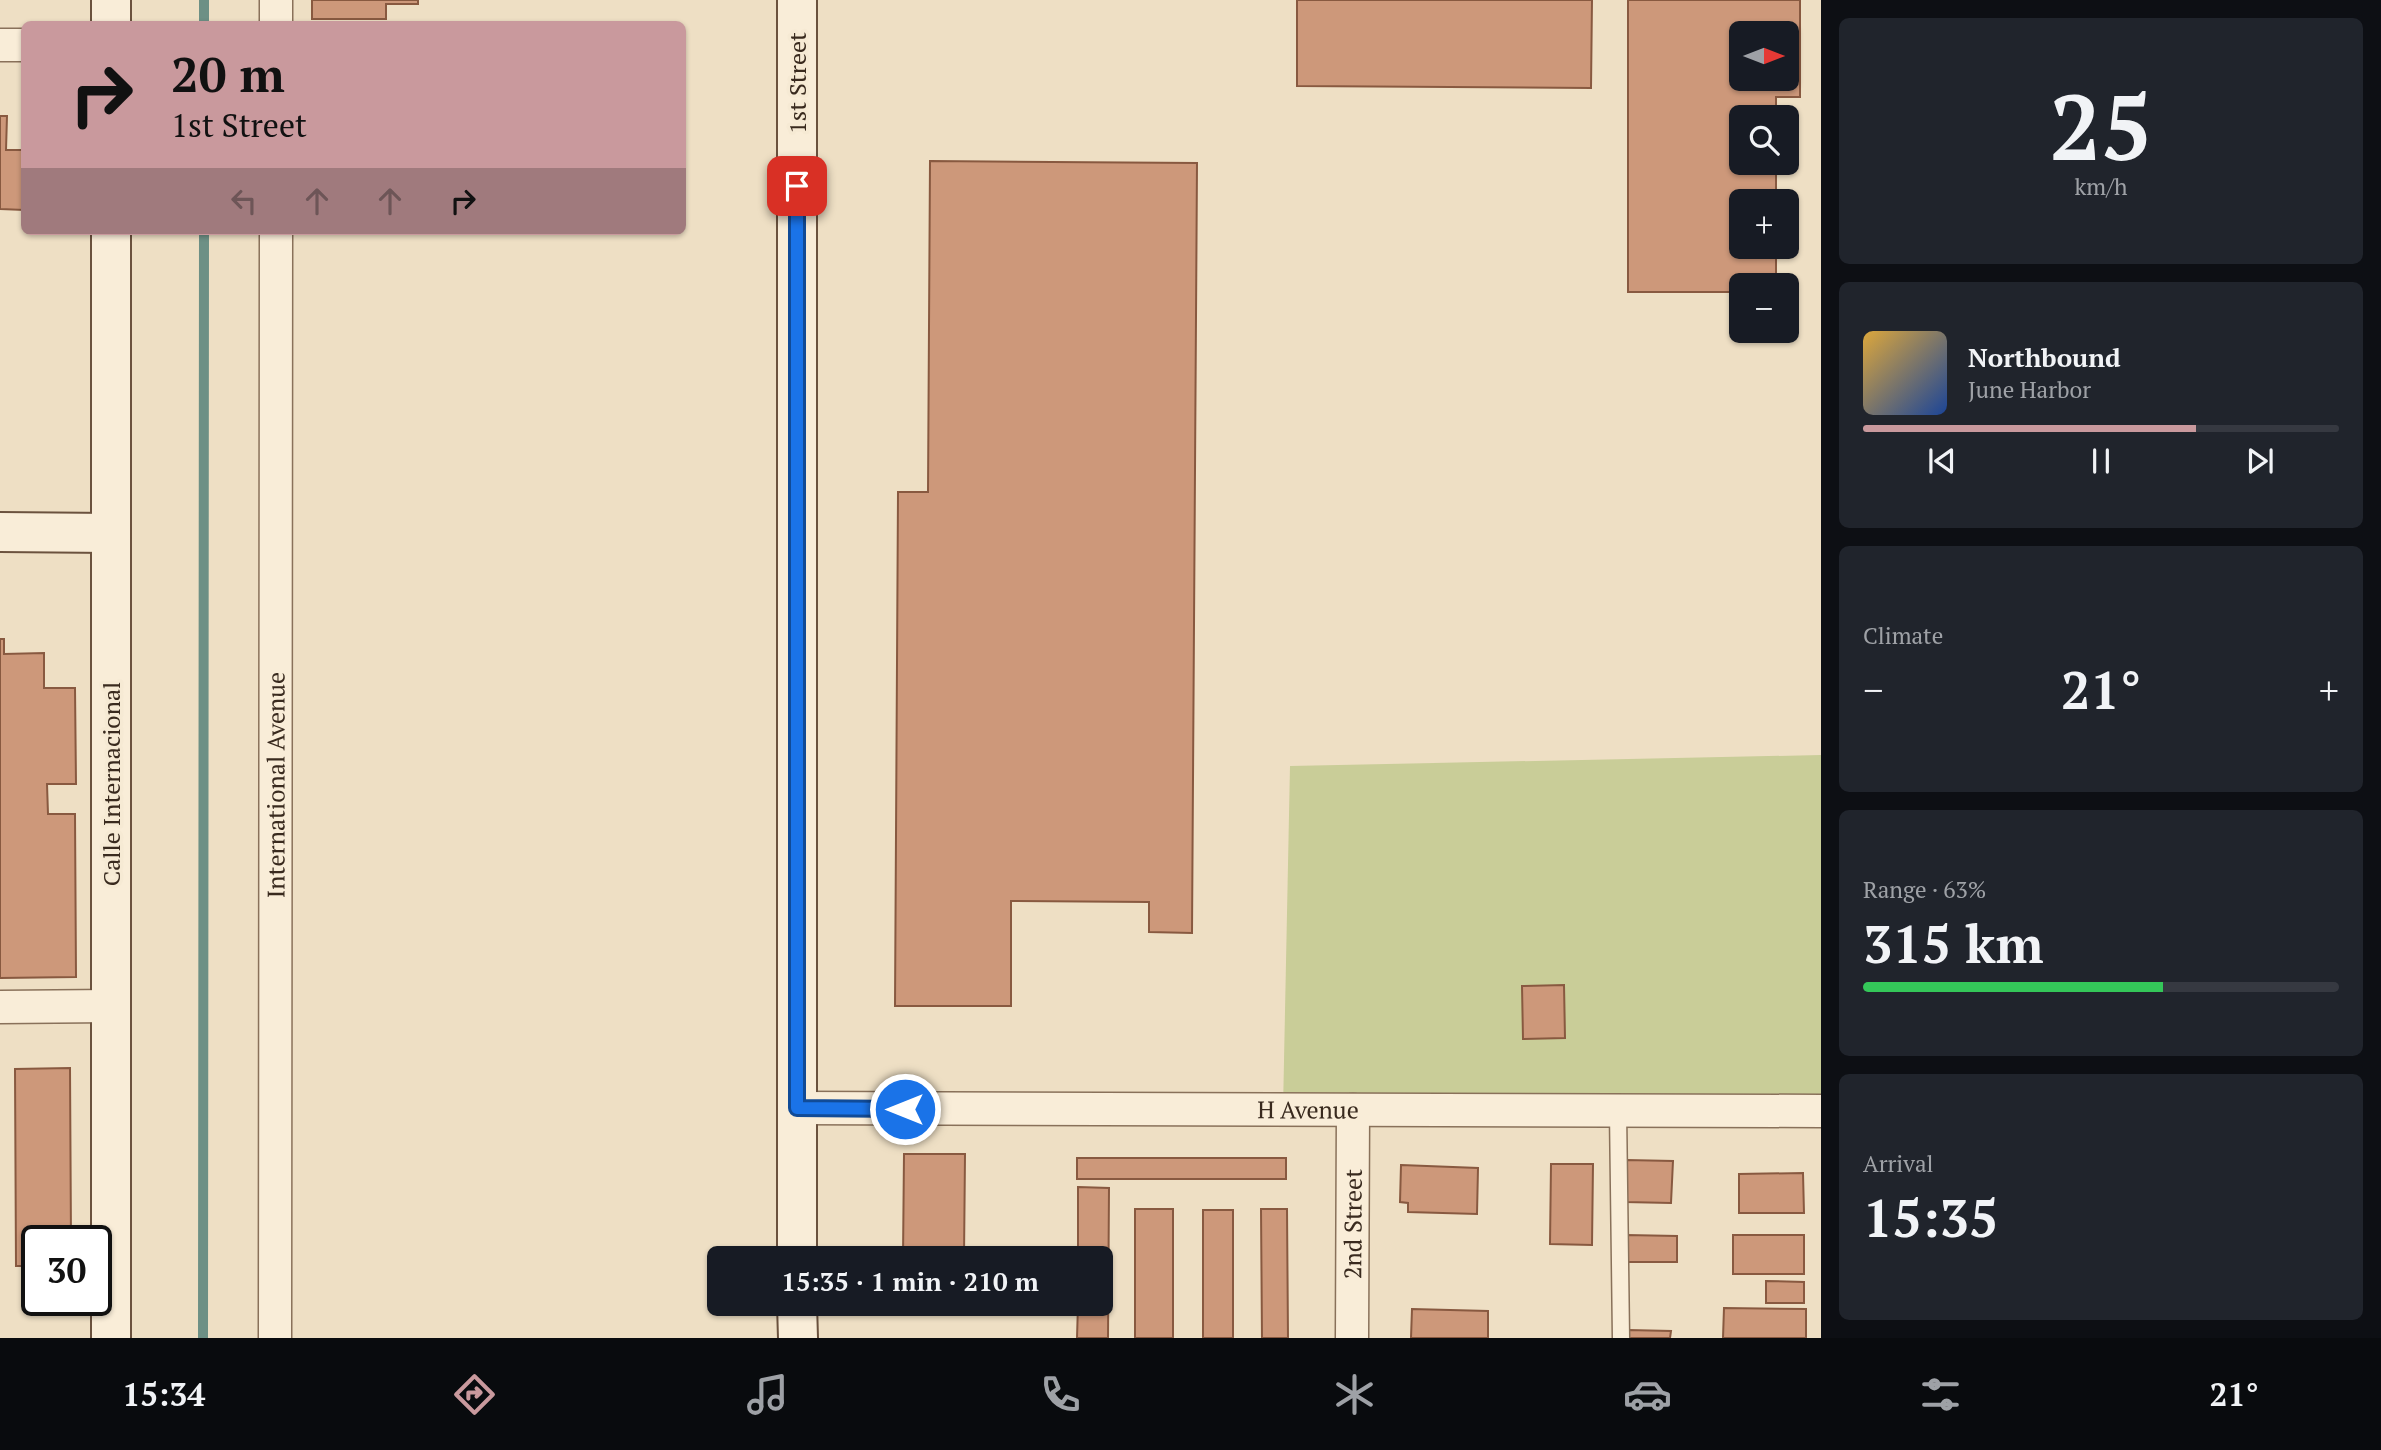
<!DOCTYPE html>
<meta charset="utf-8">
<style>
body{margin:0;font-family:"PT Serif",serif;background:#20242c;color:#f1f3f6;height:100vh;display:flex;flex-direction:column;font-size:26px;white-space:nowrap}
*{box-sizing:border-box;margin:0}
p{font-size:23px;color:#9ea1a6}
.icon{flex:none;width:38px;height:38px;fill:none;stroke:currentColor;stroke-width:2;stroke-linecap:round;stroke-linejoin:round}
.map{position:relative;flex:1;overflow:hidden}
.panel{display:flex;flex-direction:column;gap:18px;padding:18px;background:#0d0f14;width:560px}
.panel>*{flex:none}
.guide{position:absolute;left:21px;top:21px;width:665px;height:214px;border-radius:10px;box-shadow:0 2px 5px #0004;background:#c9999d;color:#111;overflow:hidden}
.needle{width:46px;rotate:90deg}
.tools{position:absolute;left:1729px;top:21px;display:grid;gap:14px}
.tools a{display:grid;place-items:center;width:70px;height:70px;border-radius:10px;background:#171b24;box-shadow:0 2px 5px #0004;font-size:35px}
.speed{position:absolute;left:21px;top:1225px;display:flex;gap:14px;font-size:35px;font-weight:700;text-align:center}
.speed>*{display:grid;place-content:center;width:91px;height:91px;border-radius:50%;background:#171b24;box-shadow:0 2px 5px #0004;line-height:1}
.speed .limit{border:4px solid #111;border-radius:10px;background:#fff;color:#111}
.pin{position:absolute;display:grid;place-items:center;width:60px;height:60px;color:#fff;margin:-30px;border-radius:14px;box-shadow:0 4px 10px #0006}
.me{position:absolute;width:77px;margin:-38px;rotate:270deg;stroke-linejoin:round;filter:drop-shadow(0 0 5px #0008)}
.turn{display:flex;align-items:center;gap:24px;height:147px;padding:0 35px;font-size:32px}
.turn .icon{width:91px;height:91px;stroke-width:2.5}
.turn b{display:block;font-size:49px;line-height:60px}
.lanes{display:flex;align-items:center;height:66px;padding:0 35px;background:#0003;justify-content:center;gap:35px;direction:ltr}
.lanes .off{opacity:.35}
.big{font-size:52px;font-weight:700;line-height:1.1}
.panel .tile{flex:1;display:flex;flex-direction:column;justify-content:center;gap:10px;min-width:0;padding:0 24px;border-radius:10px;background:#20242c}
.panel .dial{align-items:center;gap:0}
.dial b{font-size:91px;line-height:1}
.song{display:flex;align-items:center;gap:21px}
.cover{width:84px;height:84px;border-radius:10px;background:linear-gradient(135deg,hsl(40 70% 55%),hsl(220 70% 35%))}
.played{height:7px;border-radius:4px;background:linear-gradient(90deg,#c9999d 70%,#363941 70%)}
.keys{display:flex;justify-content:space-around;direction:ltr}
.heat{display:flex;justify-content:space-between;align-items:center;font-size:38px;direction:ltr}
.charge{height:10px;border-radius:5px;background:linear-gradient(90deg,#34c759 63%,#363941 0)}
.trip{position:absolute;left:707px;top:1246px;width:406px;height:70px;border-radius:10px;background:#171b24;box-shadow:0 2px 5px #0004;font-weight:700;line-height:70px;text-align:center}
.dock{display:flex;height:112px;justify-content:space-around;align-items:center;background:#090b0e;color:#9ea1a6}
.dock .icon{width:49px;height:49px}
.dock .on{color:#c9999d}
.dock b{font-size:32px;color:#f1f3f6}
main{display:flex;flex:1;min-height:0}
.map>svg:first-child{display:block}
.green{fill:#c9cd98}
.lines{fill:none;stroke-linecap:round;stroke-linejoin:round}
.stream{stroke:#6d9085;stroke-width:10}
.building{fill:#cd987a;stroke:#885940;stroke-width:2;fill-rule:evenodd}
.lane-casing{stroke:#89715a;stroke-width:19}
.street-casing{stroke:#89715a;stroke-width:35}
.secondary-casing{stroke:#6b523e;stroke-width:42}
.lane{stroke:#f9edd8;stroke-width:16}
.street{stroke:#f9edd8;stroke-width:32}
.secondary{stroke:#f9edd8;stroke-width:38}
.route-casing{stroke:#114b97;stroke-width:18}
.route{stroke:#1a73e8;stroke-width:12}
.labels{text-anchor:middle;dominant-baseline:central;stroke-width:7;stroke-linejoin:round;paint-order:stroke}
.street-label{font-size:24px;fill:#392a1e;stroke:#f6ead4}
</style>
<main>
<div class="map">
<svg width="1821" height="1338" viewBox="0 0 1821 1338">
<rect width="100%" height="100%" fill="#eedfc4"/>
<path class="green" d="M1821,755V1111L1283,1110L1290,766Z"/>
<g class="lines">
<g class="stream">
<path d="M204,24V0"/>
<path d="M203,1338L204,231"/>
</g>
</g>
<g class="building">
<path d="M312,0H418V4H386V19H312Z"/>
<path d="M1297,0H1592L1591,88L1297,86Z"/>
<path d="M1628,0H1800V97H1776V117H1741V163H1776V201H1741V247H1776V285H1741V292H1628ZM1741,33H1787V79H1741Z"/>
<path d="M0,116H7L6,150H24V210L0,209Z"/>
<path d="M930,161L1197,163L1192,933L1149,932V902L1011,901V1006H895L898,492H928Z"/>
<path d="M0,639H4V654L44,653V688H75L76,784H47L48,814H75L76,977L0,978Z"/>
<path d="M1564,985L1565,1038L1523,1039L1522,986Z"/>
<path d="M70,1068L71,1241H37V1266H16L15,1069Z"/>
<path d="M904,1154H965L964,1258H903Z"/>
<rect x="1077" y="1158" width="209" height="21"/>
<path d="M1626,1160L1673,1161L1671,1203L1625,1202Z"/>
<path d="M1551,1164H1593L1592,1245L1550,1244Z"/>
<path d="M1401,1165L1478,1168L1477,1214L1408,1212V1203L1400,1202Z"/>
<path d="M1803,1173L1804,1213H1739V1174Z"/>
<path d="M1078,1187L1109,1188L1108,1338H1077L1078,1304H1101V1258H1078Z"/>
<rect x="1135" y="1209" width="38" height="129"/>
<path d="M1261,1209H1287L1288,1338H1262Z"/>
<rect x="1203" y="1210" width="30" height="128"/>
<path d="M1626,1235L1677,1236V1262H1626Z"/>
<rect x="1733" y="1235" width="71" height="39"/>
<path d="M1766,1281L1804,1282V1303H1766Z"/>
<rect x="903" y="1304" width="60" height="11"/>
<path d="M1724,1308L1806,1309V1338H1723Z"/>
<path d="M1412,1309L1488,1311V1338H1411Z"/>
<path d="M1628,1330L1671,1331L1670,1338H1628Z"/>
</g>
<g class="lines">
<g class="lane-casing">
<path id="lane" d="M1618,1111L1621,1338"/>
</g>
<g class="street-casing">
<g id="street">
<path d="M276,24V0"/>
<path d="M0,45H24"/>
<path d="M0,1007L111,1006"/>
<path id="s1" d="M797,1108L1821,1111"/>
<path id="s2" d="M275,1338L276,231"/>
<path id="s3" d="M1352,1338L1353,1110"/>
</g>
</g>
<g class="secondary-casing">
<g id="secondary">
<path d="M111,0V24"/>
<path d="M111,231V1338"/>
<path d="M0,532L111,533"/>
<path d="M797,1258V0"/>
<path d="M797,1304L798,1338"/>
</g>
</g>
<use href="#lane" class="lane"/>
<use href="#street" class="street"/>
<use href="#secondary" class="secondary"/>
</g>
<g class="lines">
<g class="route-casing">
<path id="route" d="M797,186V1108L905,1109"/>
</g>
<use href="#route" class="route"/>
</g>
<g class="labels">
<g class="street-label">
<text transform="translate(797 83) rotate(-90)">1st Street</text>
<text transform="translate(111 784) rotate(-90)">Calle Internacional</text>
<text stroke="none"><textPath href="#s2" startOffset="553">International Avenue</textPath></text>
<text stroke="none"><textPath href="#s1" startOffset="511">H Avenue</textPath></text>
<text stroke="none"><textPath href="#s3" startOffset="114">2nd Street</textPath></text>
</g>
</g>
</svg>
<div class="tools">
<a><svg class="needle" viewBox="-14 -14 28 28"><path d="M0-13l5 13h-10z" fill="#e53935"/><path d="M0 13l5-13h-10z" fill="#9ea1a6"/></svg></a>
<a><svg class="icon" aria-label="search" viewBox="0 0 24 24"><circle cx="10" cy="10" r="6"/><path d="M15 15l6 6"/></svg></a>
<a>+</a>
<a>−</a>
</div>
<div class="speed"><div class="limit">30</div></div>
<div class="pin" style="left:797px;top:186px;background:#d93025"><svg class="icon" aria-label="arrive" viewBox="0 0 24 24"><path d="M6 21V4h12l-3 4 3 4H6"/></svg></div>
<svg class="me" style="left:905px;top:1109px" viewBox="-20 -20 40 40"><circle r="17" fill="#1a73e8" stroke="#fff" stroke-width="3"/><path d="M0-11L8 9 0 5-8 9z" fill="#fff"/></svg>
<div class="trip">15:35 · 1 min · 210 m</div>
<div class="guide">
<div class="turn"><svg class="icon" aria-label="right" viewBox="0 0 24 24"><path d="M7 20v-9h11M14 6l5 5-5 5"/></svg><div><b>20 m</b>1st Street</div></div>
<div class="lanes"><svg class="icon off" aria-label="left" viewBox="0 0 24 24"><path d="M17 20v-9H6M10 6l-5 5 5 5"/></svg><svg class="icon off" aria-label="ahead" viewBox="0 0 24 24"><path d="M12 20V5M6 11l6-6 6 6"/></svg><svg class="icon off" aria-label="ahead" viewBox="0 0 24 24"><path d="M12 20V5M6 11l6-6 6 6"/></svg><svg class="icon" aria-label="right" viewBox="0 0 24 24"><path d="M7 20v-9h11M14 6l5 5-5 5"/></svg></div>
</div>
</div>
<section class="panel">
<div class="tile dial"><b>25</b><p>km/h</p></div>
<div class="tile">
<div class="song"><i class="cover"></i><div><b>Northbound</b><p>June Harbor</p></div></div>
<div class="played"></div>
<div class="keys"><svg class="icon" aria-label="previous" viewBox="0 0 24 24"><path d="M18 5L8 12l10 7zM5 5v14"/></svg><svg class="icon" aria-label="pause" viewBox="0 0 24 24"><path d="M8 5v14M16 5v14"/></svg><svg class="icon" aria-label="next" viewBox="0 0 24 24"><path d="M6 5l10 7-10 7zM19 5v14"/></svg></div>
</div>
<div class="tile"><p>Climate</p>
<div class="heat"><a>−</a><b class="big">21°</b><a>+</a></div>
</div>
<div class="tile"><p>Range · 63%</p><b class="big">315 km</b><div class="charge"></div></div>
<div class="tile"><p>Arrival</p><b class="big">15:35</b></div>
</section>
</main>
<nav class="dock">
<b>15:34</b>
<svg class="icon on" aria-label="directions" viewBox="0 0 24 24"><path d="M12 3l9 9-9 9-9-9zM9 14v-3h6M13 9l2 2-2 2"/></svg>
<svg class="icon" aria-label="music" viewBox="0 0 24 24"><path d="M9 18V5l10-2v13"/><circle cx="6" cy="18" r="3"/><circle cx="16" cy="16" r="3"/></svg>
<svg class="icon" aria-label="phone" viewBox="0 0 24 24"><path d="M5 4h4l2 5-3 2q2 4 5 5l2-3 5 2v4C11 20 4 13 5 4z"/></svg>
<svg class="icon" aria-label="climate" viewBox="0 0 24 24"><path d="M12 3v18M4 7l16 10M4 17L20 7"/></svg>
<svg class="icon" aria-label="car" viewBox="0 0 24 24"><path d="M5 17H2v-5l4-1 3-4h7l3 4 3 1v5h-3M9 17h6M6 11h13"/><circle cx="7" cy="17" r="2"/><circle cx="17" cy="17" r="2"/></svg>
<svg class="icon" aria-label="filters" viewBox="0 0 24 24"><path d="M4 7h16M4 17h16"/><circle cx="9" cy="7" r="2"/><circle cx="15" cy="17" r="2"/></svg>
<b>21°</b>
</nav>
